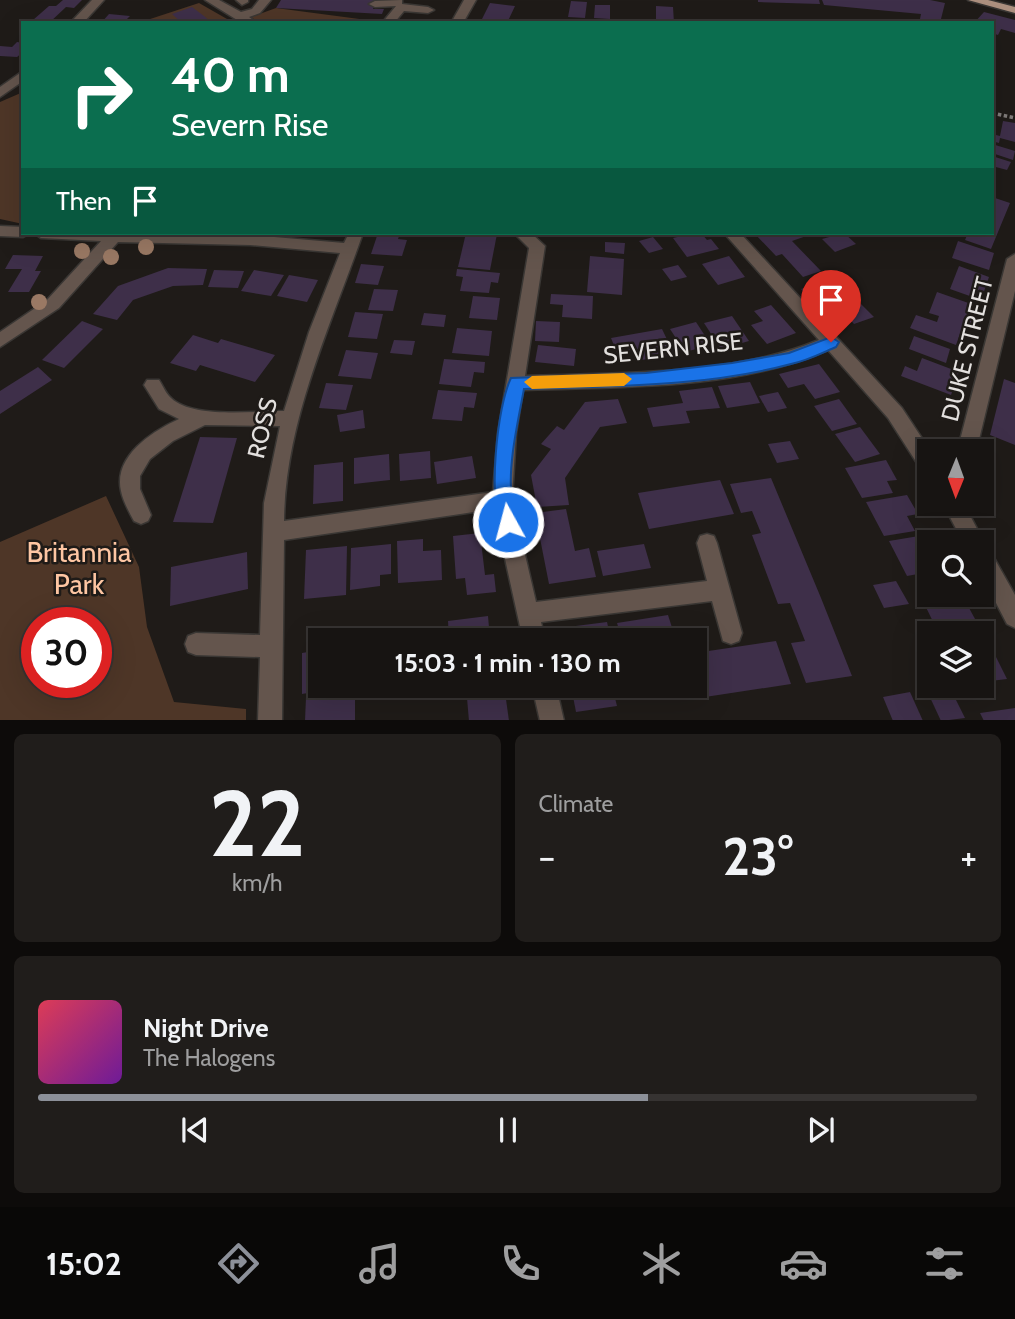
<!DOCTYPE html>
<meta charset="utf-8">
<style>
body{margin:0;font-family:Cabin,sans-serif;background:#201d1b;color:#f1f3f6;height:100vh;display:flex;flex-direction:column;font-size:26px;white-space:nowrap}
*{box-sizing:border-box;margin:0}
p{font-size:23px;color:#9e9e9f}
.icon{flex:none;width:38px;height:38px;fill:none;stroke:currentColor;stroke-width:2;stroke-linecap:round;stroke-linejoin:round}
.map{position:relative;height:720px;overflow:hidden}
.panel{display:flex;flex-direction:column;gap:14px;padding:14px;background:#0d0b0a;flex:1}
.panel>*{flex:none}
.hud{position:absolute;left:21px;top:21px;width:973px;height:214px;border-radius:0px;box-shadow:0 7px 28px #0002,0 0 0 2px #363332;background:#0b6e4f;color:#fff;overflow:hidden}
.needle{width:46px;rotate:181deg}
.controls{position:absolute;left:917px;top:439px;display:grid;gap:14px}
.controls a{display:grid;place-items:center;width:77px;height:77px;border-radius:0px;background:#171412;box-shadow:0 7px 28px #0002,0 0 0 2px #363332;font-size:35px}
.speed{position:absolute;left:21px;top:607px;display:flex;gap:14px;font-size:35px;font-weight:700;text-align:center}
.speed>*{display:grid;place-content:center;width:91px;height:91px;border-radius:50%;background:#171412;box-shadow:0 7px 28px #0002,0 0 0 2px #363332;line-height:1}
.speed .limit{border:10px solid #d22;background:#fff;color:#111}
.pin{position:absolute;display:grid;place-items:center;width:60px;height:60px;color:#fff;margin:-72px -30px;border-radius:50% 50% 50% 0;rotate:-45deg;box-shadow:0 0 7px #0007}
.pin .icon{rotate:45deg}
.me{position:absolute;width:77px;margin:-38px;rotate:353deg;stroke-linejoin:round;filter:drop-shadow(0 0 5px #0008)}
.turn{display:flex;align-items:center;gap:24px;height:147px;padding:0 35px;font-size:32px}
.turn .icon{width:91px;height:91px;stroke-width:2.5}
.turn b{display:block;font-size:49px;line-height:60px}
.then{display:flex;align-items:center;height:66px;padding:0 35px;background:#0003;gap:14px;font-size:26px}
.big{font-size:52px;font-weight:800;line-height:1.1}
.panel .widget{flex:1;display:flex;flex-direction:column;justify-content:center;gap:10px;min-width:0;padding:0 24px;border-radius:10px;background:#201d1b}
.panel .dial{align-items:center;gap:0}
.dial b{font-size:91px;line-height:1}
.song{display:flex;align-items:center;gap:21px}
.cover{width:84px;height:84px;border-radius:10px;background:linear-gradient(135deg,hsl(350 70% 55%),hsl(280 70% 35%))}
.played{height:7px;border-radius:4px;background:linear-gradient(90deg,#8c9099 65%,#363332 65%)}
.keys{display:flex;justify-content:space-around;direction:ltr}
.heat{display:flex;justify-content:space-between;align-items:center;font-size:38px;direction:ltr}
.panel .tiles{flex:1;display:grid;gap:14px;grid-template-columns:1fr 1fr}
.widget:last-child{grid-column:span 2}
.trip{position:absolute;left:308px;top:628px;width:399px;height:70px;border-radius:0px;background:#171412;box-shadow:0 7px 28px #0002,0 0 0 2px #363332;font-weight:800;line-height:70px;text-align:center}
.tab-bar{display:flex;height:112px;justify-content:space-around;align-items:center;background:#090807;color:#9e9e9f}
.tab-bar .icon{width:49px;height:49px}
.tab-bar .selected{color:#8c9099}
.tab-bar b{font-size:32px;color:#f1f3f6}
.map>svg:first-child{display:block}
.green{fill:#4e3627;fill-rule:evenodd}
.building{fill:#3e2f49}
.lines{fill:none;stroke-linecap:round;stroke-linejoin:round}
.minor-casing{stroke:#3a3734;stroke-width:3}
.major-casing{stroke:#3a3734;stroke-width:3}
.path{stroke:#7f7b79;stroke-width:3.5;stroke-dasharray:3.5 2.5;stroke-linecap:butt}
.minor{fill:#64554d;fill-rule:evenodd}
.major{fill:#ac8f7e;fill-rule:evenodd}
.tree{fill:#9a7964}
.route{fill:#1a73e8;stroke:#114b97;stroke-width:2}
.slow{fill:#f59e0b}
.labels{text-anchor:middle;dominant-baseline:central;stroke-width:5;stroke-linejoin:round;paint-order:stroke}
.street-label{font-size:24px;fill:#e3e0de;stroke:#1f1b18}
.near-park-label{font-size:28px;fill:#fec6a3;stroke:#1f1b18}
</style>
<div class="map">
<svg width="1015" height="721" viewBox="0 0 1015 721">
<rect width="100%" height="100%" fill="#1f1b18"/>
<g class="green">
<path d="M199,3L234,23L144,21Z"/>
<path d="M276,8L367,20L365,23H305L299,19C284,24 264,27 251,17Z"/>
<path d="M23,92V224L0,219V102Z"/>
<path d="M106,496L139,567L147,627L174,702L246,709V720H0V542ZM96,623V682H37V623Z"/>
</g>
<g class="building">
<path d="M63,0H82L74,8L66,7L49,23L33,20L49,6H56Z"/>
<path d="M281,0H377L373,9H384L382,14L276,8Z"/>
<path d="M758,0H819L820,4L758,2Z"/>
<path d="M822,0H930L945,3L940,23L920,19L921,14L824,5Z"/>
<path d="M571,1L587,2L585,18L568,17Z"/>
<path d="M490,3L515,6L507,23H480Z"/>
<path d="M595,5H610V19L594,18Z"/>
<path d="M656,6L673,7L674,23H656Z"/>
<path d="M192,7L204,16L212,23H182L172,14Z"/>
<path d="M984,12L1015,20V33L1001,29L998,35L992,33V23H974Z"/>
<path d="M109,14L130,16L123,23H101Z"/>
<path d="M17,42L23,43V52L17,57L0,56V46L12,47Z"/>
<path d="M1003,121L1015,123V142L1000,138L999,143L992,141V134L1000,136Z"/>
<path d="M992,144L1015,151L1013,160L992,153Z"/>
<path d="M992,156L1011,162L1007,170L992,166Z"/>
<path d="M992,197L1010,203L991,249L965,240L968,233H992Z"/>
<path d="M378,233H400L398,239L407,240L402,256L371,254Z"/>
<path d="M466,233L497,234L490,270L458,267Z"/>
<path d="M695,233H701L707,240L711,239L719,249L687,257L673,238Z"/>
<path d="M754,233H815L792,241L821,271L803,277L782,254L776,256Z"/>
<path d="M844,233L856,244L835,252L822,239Z"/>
<path d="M653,237L663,249L649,253L639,241Z"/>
<path d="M958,241L994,253L989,270L952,258Z"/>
<path d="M605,242L625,243L624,254L605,252Z"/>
<path d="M13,255L43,256L35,271H41L29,292H8L22,269H5Z"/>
<path d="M590,256L624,259L622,295L587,292Z"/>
<path d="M729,256L745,277L718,285L702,264Z"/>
<path d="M361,264L384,266L378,285L355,283Z"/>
<path d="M678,265L687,277L671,281L662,269Z"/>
<path d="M959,266L989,277L981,300L950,289Z"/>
<path d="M168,268L207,269L203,285L173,286L133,300L117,320L93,314L118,286Z"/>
<path d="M457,269L500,273L498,283L491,282L489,293L460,291L463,277L456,276Z"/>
<path d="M214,270L244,271L238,288L208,287Z"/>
<path d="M254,270L284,275L271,296L241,291Z"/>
<path d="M289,275L318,280L307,302L277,296Z"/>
<path d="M837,278L848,289L836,293L848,306L859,302L874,317L854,324L838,307L822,312L801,289Z"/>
<path d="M374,289L398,290L393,311L368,310Z"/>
<path d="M937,292L977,306L970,328L963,325L956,345L910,328L916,315L937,322L939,316L929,313Z"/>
<path d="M551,294L593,296L592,319L562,317L563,305L550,304Z"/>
<path d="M473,296L500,298L497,320L469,318Z"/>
<path d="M771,305L796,333L767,344L751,325L763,321L754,311Z"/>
<path d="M355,312L383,314L377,339L348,337Z"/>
<path d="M424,313L446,315L444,327L421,325Z"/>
<path d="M732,316L749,341L721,349L704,323Z"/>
<path d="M82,321L103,329L64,368L42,360Z"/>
<path d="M536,321L560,322L559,342L535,341Z"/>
<path d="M696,322L711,345L685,352L670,329Z"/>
<path d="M457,328L492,331L489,356L452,353Z"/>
<path d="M662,329L674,354L642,360L637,349L617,353L611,338Z"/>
<path d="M193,335L218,343L221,339L275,355L255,382L200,365L196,371L170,363Z"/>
<path d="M914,336L950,349L946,363L909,349Z"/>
<path d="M394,340L415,341L412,355L390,353Z"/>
<path d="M538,345L576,349L574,366L535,362Z"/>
<path d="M346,350L378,353L371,379L338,376Z"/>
<path d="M922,358L959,372L951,395L901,376L905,366L917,371Z"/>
<path d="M444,359L485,362L484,373L474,372L471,387L439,384Z"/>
<path d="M819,364L840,392L815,399L804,384L788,388L779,374Z"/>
<path d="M38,367L52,380L0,414V391Z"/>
<path d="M1004,379L1015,383V445L990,435Z"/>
<path d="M750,382L760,403L727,408L718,386Z"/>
<path d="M326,383L353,385L346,410L319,408Z"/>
<path d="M712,387L720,408L686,411L690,423L653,427L647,408L683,403L679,391Z"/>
<path d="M438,390L477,393L474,408L464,407L462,421L432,419Z"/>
<path d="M778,392L787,408L768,412L759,396Z"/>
<path d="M618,399L627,423L600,427L565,478L569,505L537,507L531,475L551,449L541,444L557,426L564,430L585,402Z"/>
<path d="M839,399L857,424L832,431L814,406Z"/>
<path d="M363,410L365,428L340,432L337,415Z"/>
<path d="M860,427L880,454L855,462L835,434Z"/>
<path d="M200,437L237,438L213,523L173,522Z"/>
<path d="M790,441L799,459L777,463L768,444Z"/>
<path d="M430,451L431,478L400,481L399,454Z"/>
<path d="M389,454L390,480L354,484V458Z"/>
<path d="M472,456L476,478L437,484L434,462Z"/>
<path d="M886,460L897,480L887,481L893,493L862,498L845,468Z"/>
<path d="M343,462V501L313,504L314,465Z"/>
<path d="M771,478L821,598L852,676L806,683L791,643L805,641L790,603L778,604L752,535L761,533L752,511L741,513L730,484Z"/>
<path d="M720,480L734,514L649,529L638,493Z"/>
<path d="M907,495L918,514L907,516L915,531L884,536L866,502Z"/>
<path d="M566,509L575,551L589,548L596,577L549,584L535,513Z"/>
<path d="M480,533L485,575L494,574L496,592L467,595L465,578L456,579L453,536Z"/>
<path d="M925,535L929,543V572L907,576L889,541Z"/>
<path d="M423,539V551L441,550L442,580L398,583L397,541Z"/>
<path d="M391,544V574L380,575V586L350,590L351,548Z"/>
<path d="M644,544L651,568L603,576L597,551Z"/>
<path d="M347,546L346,595L304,599L306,550Z"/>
<path d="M247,552L248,589L170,606L171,567Z"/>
<path d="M896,581L909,604L884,608L873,585Z"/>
<path d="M949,595H962L981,630L939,634L922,599Z"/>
<path d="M668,615L676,640H622L617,623Z"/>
<path d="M488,616L490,639L449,640L448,621Z"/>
<path d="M607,622L611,640H562L560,628Z"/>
<path d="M982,639H987L1007,679L982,682Z"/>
<path d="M776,641L791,684L692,699L689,686H695V653Z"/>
<path d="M320,650V686L342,687L302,694V653Z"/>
<path d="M571,686H612L617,706L576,712Z"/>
<path d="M951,690L965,718L941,721L928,693Z"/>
<path d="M355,691V721H305L306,697Z"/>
<path d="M505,692L509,721H469L467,698Z"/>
<path d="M910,692L923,721H893L883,697Z"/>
<path d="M1015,708V721H984L980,713Z"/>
</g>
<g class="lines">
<g class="minor-casing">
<g id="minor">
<path d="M92,0H104L83,23H70Z"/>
<path d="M205,0H219L241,12L252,9L259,0H271L260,13L249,17L257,23H242Z"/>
<path d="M236,0H248V2L242,5Z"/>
<path d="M402,0V4L428,7L434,10L428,13L404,11L394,23H382L396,6L375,7L369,4L375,1Z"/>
<path d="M464,0H476L463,23H451Z"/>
<path d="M23,71V81L0,97V87Z"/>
<path d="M0,226L23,227V233H30L23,237L0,236Z"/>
<path d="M34,233L250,235L344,243L349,233H363C331,325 285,421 284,521L493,492L498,433L529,248L514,233H531L545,246L525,376C617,373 733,376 819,340L724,233H740L902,408L931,452L929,473L922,471L888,418L828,350C736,390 622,387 523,390L516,433L512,499L536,602L707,581L697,543L700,536L707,534L714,536L717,543L742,633L739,641L731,644L723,641L712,601L541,622L545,640H523L494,509L284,540L282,721H258L260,657L196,655L188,652L185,644L188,636L196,633L260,635L264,503L280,426L205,425L173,441L150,459L140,476V489L151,515L148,521L141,524L134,521C129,512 123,501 121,491C113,456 153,431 179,419L159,409L144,385L147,380H159C163,386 166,394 171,398C193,419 255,411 284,411L309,332L340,253L250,245L118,242L59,308L0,347V332L47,300L101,241L41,238Z"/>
<path d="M1015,254V291L976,452H957L1007,259Z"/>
<path d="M943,504H964L984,542L982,547L989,549L1015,595V628L1007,624L982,576V542H963Z"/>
<path d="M532,686H556L564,721H540Z"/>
</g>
</g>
<g class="major-casing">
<path id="major" d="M968,0H988L1015,7V13Z"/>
</g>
<path class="path" d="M992,113L1015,118"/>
<use href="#minor" class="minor"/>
<use href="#major" class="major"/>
</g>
<g class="tree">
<circle cx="146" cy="247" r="8"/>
<circle cx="82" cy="251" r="8"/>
<circle cx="111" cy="257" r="8"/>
<circle cx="39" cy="302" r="8"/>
</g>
<path class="route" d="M831,337L839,342L836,347C822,353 807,361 791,364C705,387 613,386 524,389C518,421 507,468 512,500C513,510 518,518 514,527L508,530L501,527C488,499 497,406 511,378L646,373L732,363L789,353Z"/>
<path class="slow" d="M624,373L632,379L624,386L532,389L524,382L532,376Z"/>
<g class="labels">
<g class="street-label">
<text transform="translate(673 348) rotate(-6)">SEVERN RISE</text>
<text transform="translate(967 349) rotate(-76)">DUKE STREET</text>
<text transform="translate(262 428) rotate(-77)">ROSS</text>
</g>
<g class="near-park-label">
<text x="79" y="552">Britannia<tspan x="79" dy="32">Park</tspan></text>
</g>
</g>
</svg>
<div class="controls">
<a><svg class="needle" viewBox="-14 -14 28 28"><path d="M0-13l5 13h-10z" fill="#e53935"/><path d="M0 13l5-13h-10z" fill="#9e9e9f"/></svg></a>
<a><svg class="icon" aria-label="search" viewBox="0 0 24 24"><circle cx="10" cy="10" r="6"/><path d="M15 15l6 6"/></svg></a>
<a><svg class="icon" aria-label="layers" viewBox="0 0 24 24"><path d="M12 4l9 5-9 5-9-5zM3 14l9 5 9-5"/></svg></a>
</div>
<div class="speed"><div class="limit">30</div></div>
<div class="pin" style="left:831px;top:342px;background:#d93025"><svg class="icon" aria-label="arrive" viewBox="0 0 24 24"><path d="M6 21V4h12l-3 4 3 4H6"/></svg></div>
<svg class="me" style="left:508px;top:522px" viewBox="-20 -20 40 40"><circle r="17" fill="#1a73e8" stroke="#fff" stroke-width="3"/><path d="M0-11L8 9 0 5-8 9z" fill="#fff"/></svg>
<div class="trip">15:03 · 1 min · 130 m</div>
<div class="hud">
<div class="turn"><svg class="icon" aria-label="right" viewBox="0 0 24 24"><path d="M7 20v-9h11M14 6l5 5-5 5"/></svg><div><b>40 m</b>Severn Rise</div></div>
<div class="then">Then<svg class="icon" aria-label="arrive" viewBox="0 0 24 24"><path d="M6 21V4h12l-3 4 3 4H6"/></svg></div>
</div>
</div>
<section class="panel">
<div class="tiles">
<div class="widget dial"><b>22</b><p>km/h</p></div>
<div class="widget"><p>Climate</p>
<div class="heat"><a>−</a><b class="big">23°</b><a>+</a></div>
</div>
<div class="widget">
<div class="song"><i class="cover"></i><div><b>Night Drive</b><p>The Halogens</p></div></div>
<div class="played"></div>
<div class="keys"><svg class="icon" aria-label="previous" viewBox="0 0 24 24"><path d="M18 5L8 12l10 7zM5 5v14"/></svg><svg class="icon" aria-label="pause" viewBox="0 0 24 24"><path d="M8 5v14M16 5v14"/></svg><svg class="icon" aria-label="next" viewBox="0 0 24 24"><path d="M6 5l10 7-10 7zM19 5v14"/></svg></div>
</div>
</div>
</section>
<nav class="tab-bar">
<b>15:02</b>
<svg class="icon selected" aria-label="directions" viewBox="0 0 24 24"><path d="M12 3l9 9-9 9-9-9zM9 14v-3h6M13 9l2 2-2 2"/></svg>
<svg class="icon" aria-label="music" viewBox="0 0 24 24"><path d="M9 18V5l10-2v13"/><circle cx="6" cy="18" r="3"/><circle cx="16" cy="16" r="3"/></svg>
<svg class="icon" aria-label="phone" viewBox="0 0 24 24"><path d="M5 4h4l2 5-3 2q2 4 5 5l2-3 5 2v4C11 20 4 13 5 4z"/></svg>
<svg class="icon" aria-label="climate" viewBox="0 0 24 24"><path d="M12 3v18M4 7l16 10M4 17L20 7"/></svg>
<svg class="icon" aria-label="car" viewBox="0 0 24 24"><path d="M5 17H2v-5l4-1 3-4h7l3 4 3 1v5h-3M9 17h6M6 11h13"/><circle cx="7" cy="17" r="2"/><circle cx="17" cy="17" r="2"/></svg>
<svg class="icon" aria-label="filters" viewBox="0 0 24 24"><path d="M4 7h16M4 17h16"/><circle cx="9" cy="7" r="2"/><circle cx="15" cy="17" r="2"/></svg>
</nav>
